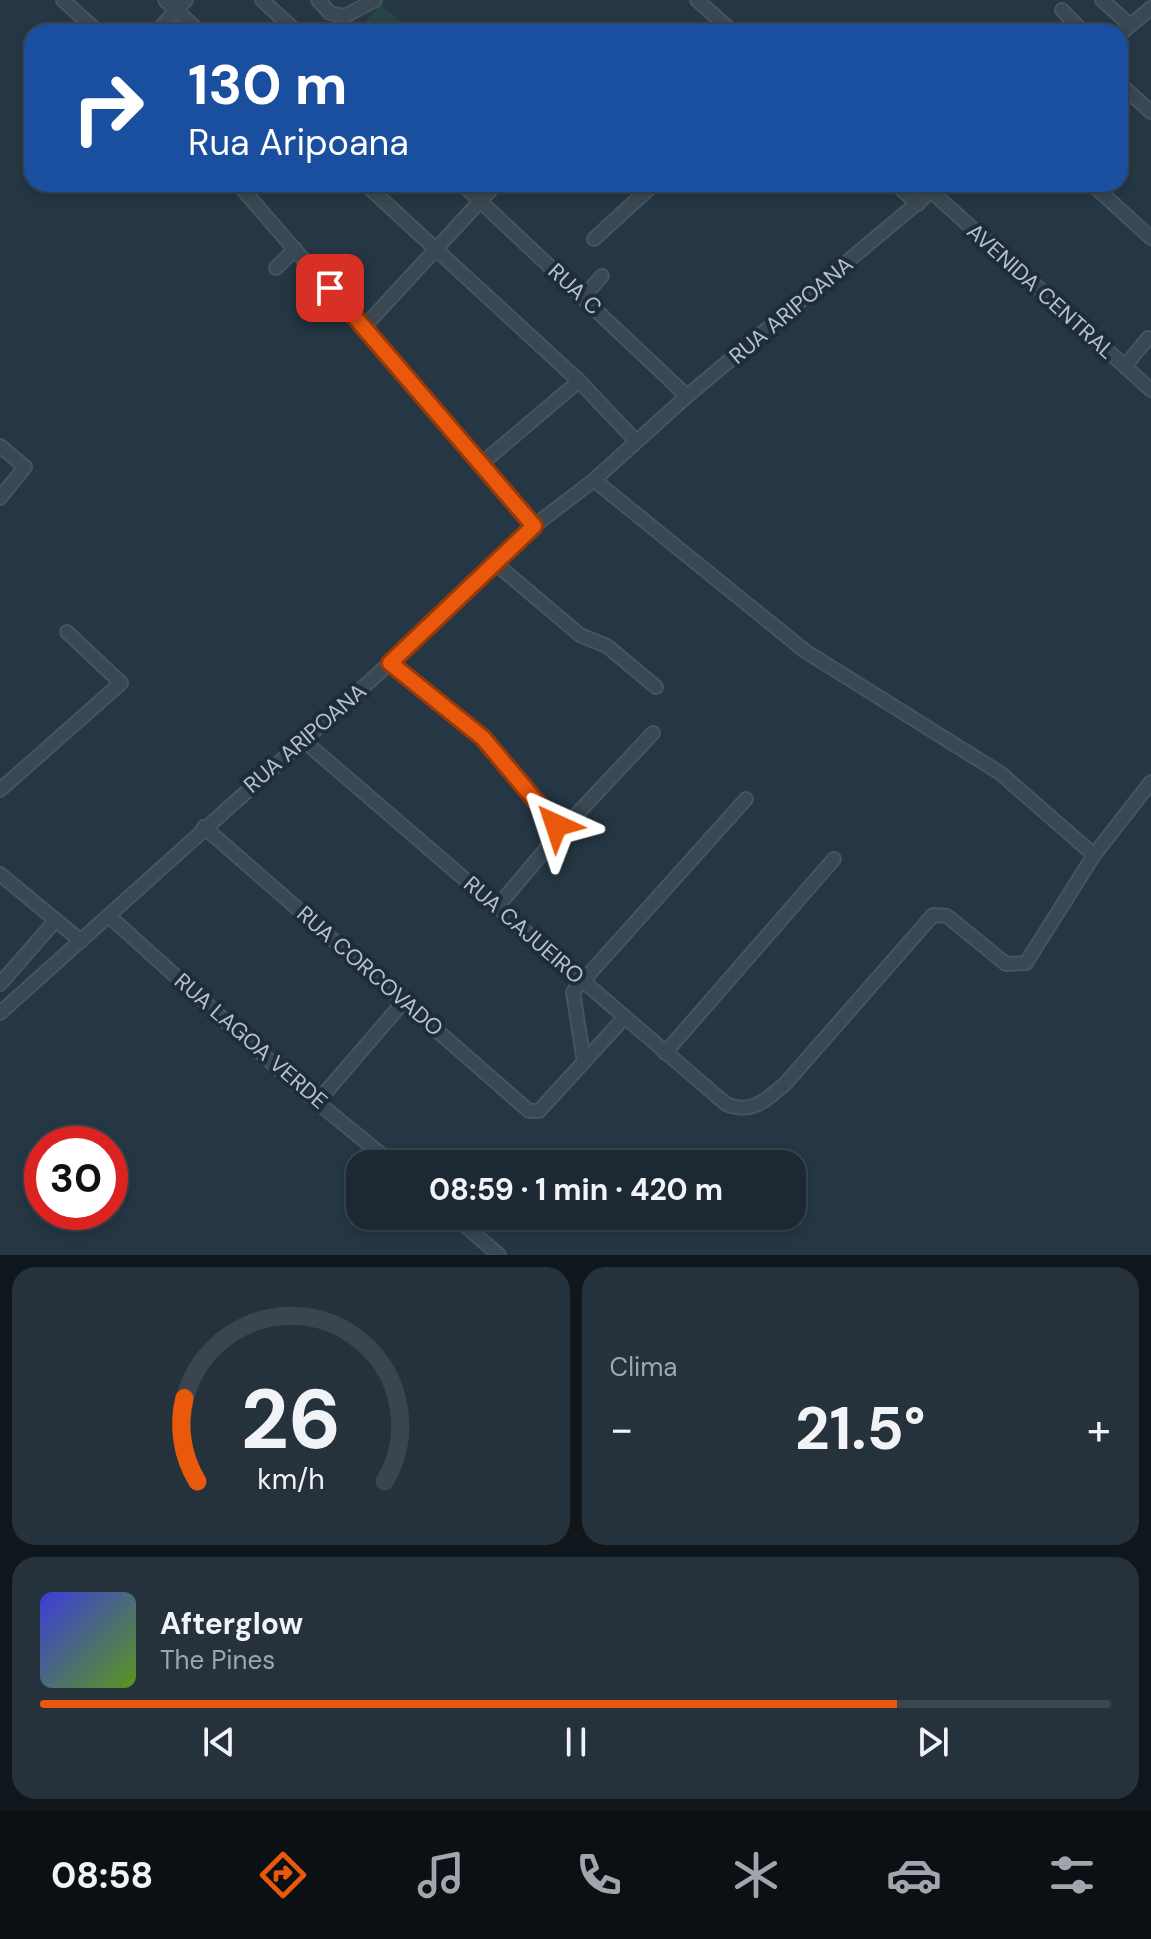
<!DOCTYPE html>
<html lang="pt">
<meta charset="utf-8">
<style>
body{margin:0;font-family:"DM Sans",sans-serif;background:#25313b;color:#f1f3f6;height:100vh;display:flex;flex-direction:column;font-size:30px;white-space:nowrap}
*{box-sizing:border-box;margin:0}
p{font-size:26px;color:#a0a6ac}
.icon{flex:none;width:44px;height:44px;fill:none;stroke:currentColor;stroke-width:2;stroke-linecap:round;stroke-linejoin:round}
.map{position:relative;height:1255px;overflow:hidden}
.side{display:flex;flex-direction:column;gap:12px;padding:12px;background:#0f171c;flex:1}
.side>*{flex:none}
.top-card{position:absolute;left:24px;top:24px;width:1104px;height:168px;border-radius:24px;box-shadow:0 4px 12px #0003,0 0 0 2px #3a454e;background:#1a4fa0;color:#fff;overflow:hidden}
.speed{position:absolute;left:24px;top:1126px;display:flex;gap:16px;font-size:40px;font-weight:700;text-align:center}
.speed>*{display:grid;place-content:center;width:104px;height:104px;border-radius:50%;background:#1c2933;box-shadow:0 4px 12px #0003,0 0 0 2px #3a454e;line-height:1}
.speed .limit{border:12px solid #d22;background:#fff;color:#111}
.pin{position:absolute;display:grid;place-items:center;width:68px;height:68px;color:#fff;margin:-34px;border-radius:16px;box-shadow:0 4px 12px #0006}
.me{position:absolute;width:88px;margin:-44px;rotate:318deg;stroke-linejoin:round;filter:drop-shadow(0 0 6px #0008)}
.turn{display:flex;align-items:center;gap:28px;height:168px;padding:0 32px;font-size:36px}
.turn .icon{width:104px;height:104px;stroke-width:2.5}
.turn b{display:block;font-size:56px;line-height:68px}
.big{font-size:60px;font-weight:700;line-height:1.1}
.side .tile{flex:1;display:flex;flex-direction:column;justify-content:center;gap:12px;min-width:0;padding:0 28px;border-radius:24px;background:#25313b}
.side .dial{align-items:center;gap:0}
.dial svg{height:208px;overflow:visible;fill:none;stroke:#3a454e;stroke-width:7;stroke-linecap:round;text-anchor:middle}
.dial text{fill:#f1f3f6;stroke:none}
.song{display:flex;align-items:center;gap:24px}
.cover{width:96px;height:96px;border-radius:12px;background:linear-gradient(135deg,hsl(240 70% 55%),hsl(90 70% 35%))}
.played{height:8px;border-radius:4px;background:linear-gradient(90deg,#ea580c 80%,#3a454e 80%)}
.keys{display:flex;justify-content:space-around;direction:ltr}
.heat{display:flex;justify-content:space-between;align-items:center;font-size:44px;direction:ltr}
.side .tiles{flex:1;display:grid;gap:12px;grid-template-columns:1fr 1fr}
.tile:last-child{grid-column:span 2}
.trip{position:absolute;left:346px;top:1150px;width:460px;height:80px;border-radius:24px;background:#1c2933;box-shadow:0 4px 12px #0003,0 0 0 2px #3a454e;font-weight:700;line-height:80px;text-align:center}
.dock{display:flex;height:128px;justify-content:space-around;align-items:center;background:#0b1014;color:#a0a6ac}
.dock .icon{width:56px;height:56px}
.dock .active{color:#ea580c}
.dock b{font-size:36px;color:#f1f3f6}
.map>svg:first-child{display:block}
.green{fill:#274544}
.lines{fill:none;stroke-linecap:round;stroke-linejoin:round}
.minor-casing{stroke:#465460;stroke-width:16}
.minor{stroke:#394853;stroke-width:12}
.route-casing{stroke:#983908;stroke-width:20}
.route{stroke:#ea580c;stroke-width:14}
.labels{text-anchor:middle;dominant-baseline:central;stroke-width:8;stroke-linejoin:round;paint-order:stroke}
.street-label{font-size:22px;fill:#b7c2cd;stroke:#1e2d39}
</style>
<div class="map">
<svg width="1151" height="1255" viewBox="0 0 1151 1255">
<rect width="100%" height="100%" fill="#253744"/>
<path class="green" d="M380,4L413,32H374L364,24Z"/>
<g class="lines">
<g class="minor-casing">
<g id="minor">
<path d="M63,0L98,32"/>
<path d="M165,0L200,32"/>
<path d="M262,0L297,32"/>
<path d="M318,0L330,13L345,16L375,0"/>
<path d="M697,0L733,32"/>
<path d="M1102,0L1130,25"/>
<path d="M1062,10L1083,32"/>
<path d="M156,32L186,0"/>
<path d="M1120,34L1151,8"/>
<path d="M1120,84L1151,112"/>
<path d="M238,184L534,526"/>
<path d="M365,184L579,381L636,441"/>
<path d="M462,184L687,396"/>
<path d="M895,184L918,204"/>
<path d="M1092,184L1151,238"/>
<path d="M931,191L1151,390"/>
<path d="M594,239L654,184"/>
<path d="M276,268L295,249"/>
<path d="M584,296L602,276"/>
<path d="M364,327L496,184"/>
<path d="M1125,366L1148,338"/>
<path d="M0,446L25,467L0,498"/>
<path d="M481,464L579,381"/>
<path d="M594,480L805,651L1000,773L1094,855"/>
<path d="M495,563L580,635L607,646L656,687"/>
<path d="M390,663L483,738L562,830"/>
<path d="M303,740L726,1104C752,1115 766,1100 785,1084L933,915L947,916L1006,964L1026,963L1094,855L1151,782"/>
<path d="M0,790L121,683L67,632"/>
<path d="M204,827L529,1111H539L624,1018"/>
<path d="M0,874L81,941"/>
<path d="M498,906L562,830L653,733"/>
<path d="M110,917L301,1089L393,1164"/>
<path d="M0,984L56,920"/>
<path d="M0,1013L390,663L534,526L594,480L687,396L940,184"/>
<path d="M665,1053L834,859"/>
<path d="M584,1062L573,992L746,799"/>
<path d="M319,1100L405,1000"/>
<path d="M454,1216L499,1255"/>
</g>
</g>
<use href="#minor" class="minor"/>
</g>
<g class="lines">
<g class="route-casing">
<path id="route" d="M330,288L534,526L390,663L483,738L556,825"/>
</g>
<use href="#route" class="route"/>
</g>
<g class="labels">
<g class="street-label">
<text transform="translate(575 289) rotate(43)">RUA C</text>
<text transform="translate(1041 291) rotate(42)">AVENIDA CENTRAL</text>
<text transform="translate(791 310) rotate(-40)">RUA ARIPOANA</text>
<text transform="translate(305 738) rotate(-41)">RUA ARIPOANA</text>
<text transform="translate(524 930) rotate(41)">RUA CAJUEIRO</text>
<text transform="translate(370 971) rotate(41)">RUA CORCOVADO</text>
<text transform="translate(251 1041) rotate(41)">RUA LAGOA VERDE</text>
</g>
</g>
</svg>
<div class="speed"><div class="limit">30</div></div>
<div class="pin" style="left:330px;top:288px;background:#d93025"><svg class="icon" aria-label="arrive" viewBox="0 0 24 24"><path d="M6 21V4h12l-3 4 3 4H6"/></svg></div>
<svg class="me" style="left:556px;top:825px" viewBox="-20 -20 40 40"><path d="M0-17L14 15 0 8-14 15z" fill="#ea580c" stroke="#fff" stroke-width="4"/></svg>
<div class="trip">08:59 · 1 min · 420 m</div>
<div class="top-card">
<div class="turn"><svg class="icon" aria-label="right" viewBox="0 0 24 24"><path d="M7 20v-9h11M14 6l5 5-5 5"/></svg><div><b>130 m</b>Rua Aripoana</div></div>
</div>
</div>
<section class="side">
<div class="tiles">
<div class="tile dial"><svg viewBox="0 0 100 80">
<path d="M14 69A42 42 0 1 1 86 69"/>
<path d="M14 69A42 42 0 0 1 9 37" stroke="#ea580c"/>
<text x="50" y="56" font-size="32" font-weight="700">26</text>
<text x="50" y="72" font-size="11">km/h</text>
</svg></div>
<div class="tile"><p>Clima</p>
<div class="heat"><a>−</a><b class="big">21.5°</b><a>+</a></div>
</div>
<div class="tile">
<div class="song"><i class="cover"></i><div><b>Afterglow</b><p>The Pines</p></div></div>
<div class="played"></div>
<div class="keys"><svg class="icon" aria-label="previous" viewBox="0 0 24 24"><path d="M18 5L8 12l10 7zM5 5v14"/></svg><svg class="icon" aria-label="pause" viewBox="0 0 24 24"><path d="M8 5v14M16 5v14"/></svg><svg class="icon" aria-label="next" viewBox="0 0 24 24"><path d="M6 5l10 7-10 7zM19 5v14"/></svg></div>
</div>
</div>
</section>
<nav class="dock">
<b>08:58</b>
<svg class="icon active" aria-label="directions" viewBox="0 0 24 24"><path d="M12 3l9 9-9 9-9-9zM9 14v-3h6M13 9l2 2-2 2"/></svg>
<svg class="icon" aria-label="music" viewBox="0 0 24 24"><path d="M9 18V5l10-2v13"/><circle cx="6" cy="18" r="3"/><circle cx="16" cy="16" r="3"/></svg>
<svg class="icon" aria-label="phone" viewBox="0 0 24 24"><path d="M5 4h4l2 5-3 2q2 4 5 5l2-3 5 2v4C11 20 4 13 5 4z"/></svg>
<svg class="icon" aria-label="climate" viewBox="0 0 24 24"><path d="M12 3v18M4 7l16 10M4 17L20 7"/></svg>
<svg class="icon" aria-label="car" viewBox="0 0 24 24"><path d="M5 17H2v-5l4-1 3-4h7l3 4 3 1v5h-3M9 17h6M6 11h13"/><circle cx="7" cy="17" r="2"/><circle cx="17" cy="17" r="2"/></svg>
<svg class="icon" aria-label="filters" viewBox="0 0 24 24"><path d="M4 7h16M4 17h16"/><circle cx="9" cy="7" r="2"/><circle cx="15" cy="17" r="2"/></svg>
</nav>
